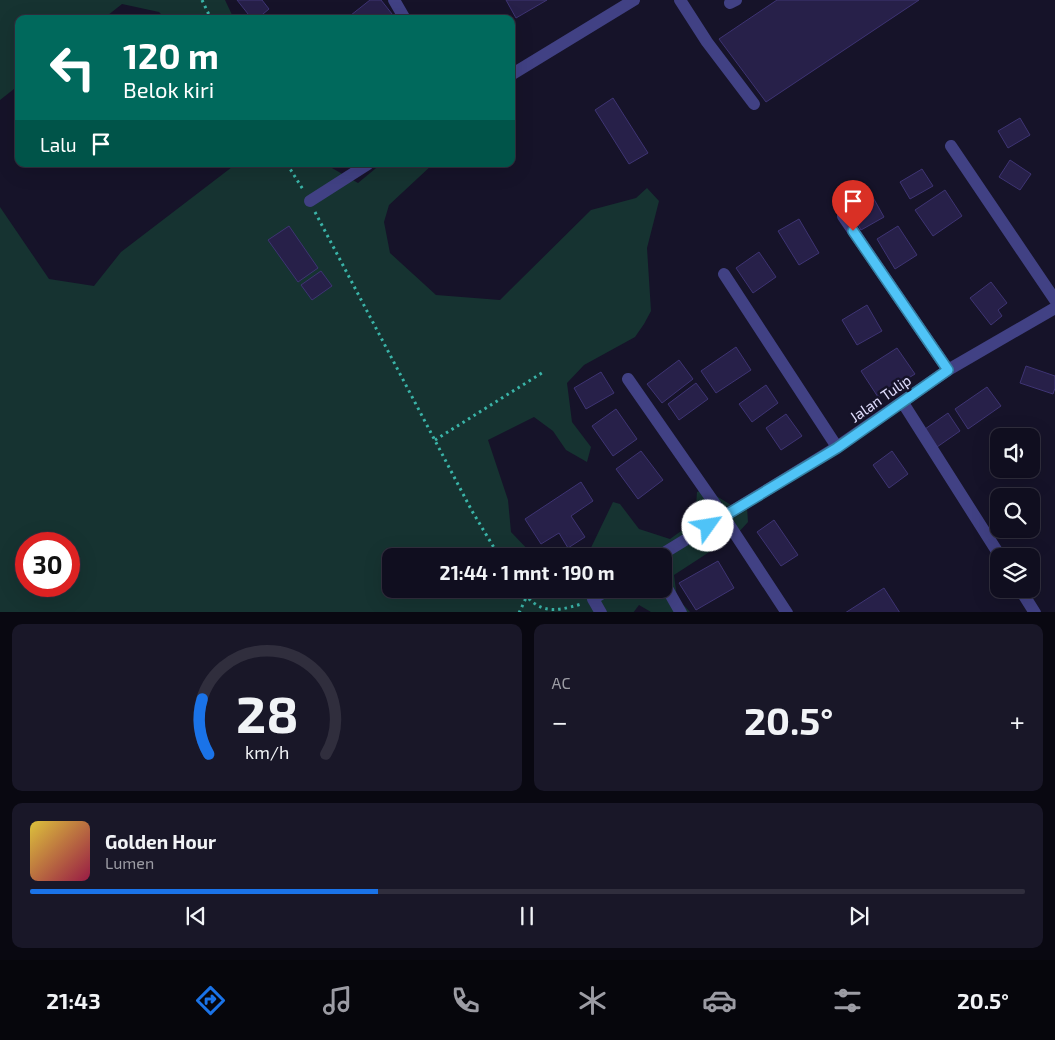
<!DOCTYPE html>
<html lang="id">
<meta charset="utf-8">
<style>
body{margin:0;font-family:"Exo 2",sans-serif;background:#191728;color:#f1f3f6;height:100vh;display:flex;flex-direction:column;font-size:19px;white-space:nowrap}
*{box-sizing:border-box;margin:0}
p{font-size:16px;color:#9c9ca4}
.icon{flex:none;width:28px;height:28px;fill:none;stroke:currentColor;stroke-width:2;stroke-linecap:round;stroke-linejoin:round}
.map{position:relative;height:612px;overflow:hidden}
.panel{display:flex;flex-direction:column;gap:12px;padding:12px;background:#090811;flex:1}
.panel>*{flex:none}
.top-card{position:absolute;left:15px;top:15px;width:500px;height:152px;border-radius:10px;box-shadow:0 5px 20px #0002,0 0 0 1px #302e3d;background:#00695c;color:#fff;overflow:hidden}
.fabs{position:absolute;left:990px;top:428px;display:grid;gap:10px}
.fabs a{display:grid;place-items:center;width:50px;height:50px;border-radius:10px;background:#100e1f;box-shadow:0 5px 20px #0002,0 0 0 1px #302e3d;font-size:25px}
.speed{position:absolute;left:15px;top:532px;display:flex;gap:10px;font-size:25px;font-weight:700;text-align:center}
.speed>*{display:grid;place-content:center;width:65px;height:65px;border-radius:50%;background:#100e1f;box-shadow:0 5px 20px #0002,0 0 0 1px #302e3d;line-height:1}
.speed .limit{border:8px solid #d22;background:#fff;color:#111}
.pin{position:absolute;display:grid;place-items:center;width:42px;height:42px;color:#fff;margin:-51px -21px;border-radius:50% 50% 50% 0;rotate:-45deg;box-shadow:0 0 5px #0007}
.pin .icon{rotate:45deg}
.me{position:absolute;width:55px;margin:-28px;rotate:58deg;stroke-linejoin:round;filter:drop-shadow(0 0 4px #0008)}
.turn{display:flex;align-items:center;gap:18px;height:105px;padding:0 25px;font-size:22px}
.turn .icon{width:65px;height:65px;stroke-width:2.5}
.turn b{display:block;font-size:35px;line-height:42px}
.then{display:flex;align-items:center;height:48px;padding:0 25px;background:#0003;gap:10px;font-size:19px}
.big{font-size:38px;font-weight:700;line-height:1.1}
.panel .widget{flex:1;display:flex;flex-direction:column;justify-content:center;gap:8px;min-width:0;padding:0 18px;border-radius:10px;background:#191728}
.panel .dial{align-items:center;gap:0}
.dial svg{height:130px;overflow:visible;fill:none;stroke:#302e3d;stroke-width:7;stroke-linecap:round;text-anchor:middle}
.dial text{fill:#f1f3f6;stroke:none}
.song{display:flex;align-items:center;gap:15px}
.cover{width:60px;height:60px;border-radius:8px;background:linear-gradient(135deg,hsl(50 70% 55%),hsl(340 70% 35%))}
.played{height:5px;border-radius:2px;background:linear-gradient(90deg,#1a73e8 35%,#302e3d 35%)}
.keys{display:flex;justify-content:space-around;direction:ltr}
.heat{display:flex;justify-content:space-between;align-items:center;font-size:28px;direction:ltr}
.panel .tiles{flex:1;display:grid;gap:12px;grid-template-columns:1fr 1fr}
.widget:last-child{grid-column:span 2}
.trip{position:absolute;left:382px;top:548px;width:290px;height:50px;border-radius:10px;background:#100e1f;box-shadow:0 5px 20px #0002,0 0 0 1px #302e3d;font-weight:700;line-height:50px;text-align:center}
.menu{display:flex;height:80px;justify-content:space-around;align-items:center;background:#06060c;color:#9c9ca4}
.menu .icon{width:35px;height:35px}
.menu .on{color:#1a73e8}
.menu b{font-size:22px;color:#f1f3f6}
.map>svg:first-child{display:block}
.green{fill:#163331;fill-rule:evenodd}
.building{fill:#272049;stroke:#3e3473}
.lines{fill:none;stroke-linecap:round;stroke-linejoin:round}
.path{stroke:#3ab4a8;stroke-width:3;stroke-dasharray:2.5 4;stroke-linecap:butt}
.minor{stroke:#414184;stroke-width:12}
.route-casing{stroke:#337fa1;stroke-width:12}
.route{stroke:#4fc3f7;stroke-width:9}
.labels{text-anchor:middle;dominant-baseline:central;stroke-width:5;stroke-linejoin:round;paint-order:stroke}
.street-label{font-size:15px;fill:#e0ddfd;stroke:#161329}
</style>
<div class="map">
<svg width="1055" height="613" viewBox="0 0 1055 613">
<rect width="100%" height="100%" fill="#161329"/>
<g class="green">
<path d="M0,0H225L233,17L235,19H166L159,12L122,4L103,19H19V85L0,100Z"/>
<path d="M236,164H325L358,183L381,164H433L389,205L384,222L390,253L436,295L500,300L591,210L636,198L647,188L659,201L647,248L651,311L644,324L635,337L584,365L567,383L572,422L591,447L587,462L566,450L553,431L534,417L488,440L508,500L511,532L534,556H391V589H664V556H587L613,502L620,504L639,529L670,539L695,521L697,492L705,489L731,505L747,507L748,522L737,534L674,575L677,598L690,612H651L639,605L633,613L0,612V207L49,279L94,286L121,252ZM26,544H69V586H26Z"/>
</g>
<g class="building">
<path d="M237,0H262L269,9L257,19H252Z"/>
<path d="M370,0H381L396,19H346Z"/>
<path d="M506,0H547L516,18Z"/>
<path d="M777,0H919L766,102L719,39Z"/>
<path d="M613,98L648,153L629,164L595,110Z"/>
<path d="M1020,118L1030,135L1008,148L998,131Z"/>
<path d="M1010,160L1031,174L1020,190L999,177Z"/>
<path d="M922,169L933,186L910,199L900,182Z"/>
<path d="M945,190L962,216L933,236L915,210Z"/>
<path d="M870,192L884,217L861,230L847,205Z"/>
<path d="M799,219L819,253L799,265L778,231Z"/>
<path d="M289,226L318,268L298,282L268,240Z"/>
<path d="M898,226L917,255L895,269L877,239Z"/>
<path d="M759,252L776,277L753,293L736,268Z"/>
<path d="M321,271L332,286L312,300L301,285Z"/>
<path d="M991,282L1007,303L998,310L1002,316L991,325L970,298Z"/>
<path d="M867,305L882,331L857,345L842,320Z"/>
<path d="M736,347L751,370L716,393L701,371Z"/>
<path d="M897,348L915,374L878,397L861,371Z"/>
<path d="M679,360L693,379L662,403L647,384Z"/>
<path d="M1026,366L1055,376V388L1053,394L1020,383Z"/>
<path d="M601,372L614,393L586,409L574,388Z"/>
<path d="M696,383L708,399L679,420L668,404Z"/>
<path d="M766,385L778,403L752,422L739,404Z"/>
<path d="M987,387L1001,406L968,429L955,409Z"/>
<path d="M616,409L637,439L613,456L592,426Z"/>
<path d="M948,413L960,431L937,447L925,429Z"/>
<path d="M786,414L802,436L781,450L766,428Z"/>
<path d="M641,451L663,480L638,499L616,469Z"/>
<path d="M892,451L908,474L889,488L873,465Z"/>
<path d="M581,482L593,501L571,516L585,537L568,548L559,533L541,544L525,519Z"/>
<path d="M774,520L798,555L781,566L757,532Z"/>
<path d="M718,561L734,588L696,610L679,583Z"/>
<path d="M884,588L900,613H845Z"/>
</g>
<g class="lines">
<g class="path">
<path d="M202,0L211,19"/>
<path d="M287,164L304,191"/>
<path d="M315,212L472,511L499,556"/>
<path d="M435,440L545,371"/>
<path d="M520,589C539,613 552,613 581,604"/>
<path d="M519,613L526,598"/>
</g>
<g class="minor">
<path d="M394,0L405,19"/>
<path d="M680,0L707,42L754,104"/>
<path d="M730,3L736,0"/>
<path d="M511,75L634,0"/>
<path d="M951,146L1055,300"/>
<path d="M310,201L368,164"/>
<path d="M843,216L948,370"/>
<path d="M724,274L837,447"/>
<path d="M628,379L724,517L787,613"/>
<path d="M903,403L1000,556"/>
<path d="M659,556L837,447L948,370L1055,308"/>
<path d="M664,583L681,613"/>
<path d="M1020,589L1035,613"/>
<path d="M601,613L593,599L609,589"/>
</g>
</g>
<g class="lines">
<g class="route-casing">
<path id="route" d="M708,526L837,448L948,370L853,231"/>
</g>
<use href="#route" class="route"/>
</g>
<g class="labels">
<g class="street-label">
<text transform="translate(880 398) rotate(-35)">Jalan Tulip</text>
</g>
</g>
</svg>
<div class="fabs">
<a><svg class="icon" aria-label="sound" viewBox="0 0 24 24"><path d="M4 9h4l5-4v14l-5-4H4zM17 9q2 3 0 6"/></svg></a>
<a><svg class="icon" aria-label="search" viewBox="0 0 24 24"><circle cx="10" cy="10" r="6"/><path d="M15 15l6 6"/></svg></a>
<a><svg class="icon" aria-label="layers" viewBox="0 0 24 24"><path d="M12 4l9 5-9 5-9-5zM3 14l9 5 9-5"/></svg></a>
</div>
<div class="speed"><div class="limit">30</div></div>
<div class="pin" style="left:853px;top:231px;background:#d93025"><svg class="icon" aria-label="arrive" viewBox="0 0 24 24"><path d="M6 21V4h12l-3 4 3 4H6"/></svg></div>
<svg class="me" style="left:708px;top:526px" viewBox="-20 -20 40 40"><circle r="19" fill="#fff"/><path d="M0-13L10 11 0 6-10 11z" fill="#4fc3f7"/></svg>
<div class="trip">21:44 · 1 mnt · 190 m</div>
<div class="top-card">
<div class="turn"><svg class="icon" aria-label="left" viewBox="0 0 24 24"><path d="M17 20v-9H6M10 6l-5 5 5 5"/></svg><div><b>120 m</b>Belok kiri</div></div>
<div class="then">Lalu<svg class="icon" aria-label="arrive" viewBox="0 0 24 24"><path d="M6 21V4h12l-3 4 3 4H6"/></svg></div>
</div>
</div>
<section class="panel">
<div class="tiles">
<div class="widget dial"><svg viewBox="0 0 100 80">
<path d="M14 69A42 42 0 1 1 86 69"/>
<path d="M14 69A42 42 0 0 1 10 35" stroke="#1a73e8"/>
<text x="50" y="56" font-size="32" font-weight="700">28</text>
<text x="50" y="72" font-size="11">km/h</text>
</svg></div>
<div class="widget"><p>AC</p>
<div class="heat"><a>−</a><b class="big">20.5°</b><a>+</a></div>
</div>
<div class="widget">
<div class="song"><i class="cover"></i><div><b>Golden Hour</b><p>Lumen</p></div></div>
<div class="played"></div>
<div class="keys"><svg class="icon" aria-label="previous" viewBox="0 0 24 24"><path d="M18 5L8 12l10 7zM5 5v14"/></svg><svg class="icon" aria-label="pause" viewBox="0 0 24 24"><path d="M8 5v14M16 5v14"/></svg><svg class="icon" aria-label="next" viewBox="0 0 24 24"><path d="M6 5l10 7-10 7zM19 5v14"/></svg></div>
</div>
</div>
</section>
<nav class="menu">
<b>21:43</b>
<svg class="icon on" aria-label="directions" viewBox="0 0 24 24"><path d="M12 3l9 9-9 9-9-9zM9 14v-3h6M13 9l2 2-2 2"/></svg>
<svg class="icon" aria-label="music" viewBox="0 0 24 24"><path d="M9 18V5l10-2v13"/><circle cx="6" cy="18" r="3"/><circle cx="16" cy="16" r="3"/></svg>
<svg class="icon" aria-label="phone" viewBox="0 0 24 24"><path d="M5 4h4l2 5-3 2q2 4 5 5l2-3 5 2v4C11 20 4 13 5 4z"/></svg>
<svg class="icon" aria-label="climate" viewBox="0 0 24 24"><path d="M12 3v18M4 7l16 10M4 17L20 7"/></svg>
<svg class="icon" aria-label="car" viewBox="0 0 24 24"><path d="M5 17H2v-5l4-1 3-4h7l3 4 3 1v5h-3M9 17h6M6 11h13"/><circle cx="7" cy="17" r="2"/><circle cx="17" cy="17" r="2"/></svg>
<svg class="icon" aria-label="filters" viewBox="0 0 24 24"><path d="M4 7h16M4 17h16"/><circle cx="9" cy="7" r="2"/><circle cx="15" cy="17" r="2"/></svg>
<b>20.5°</b>
</nav>
